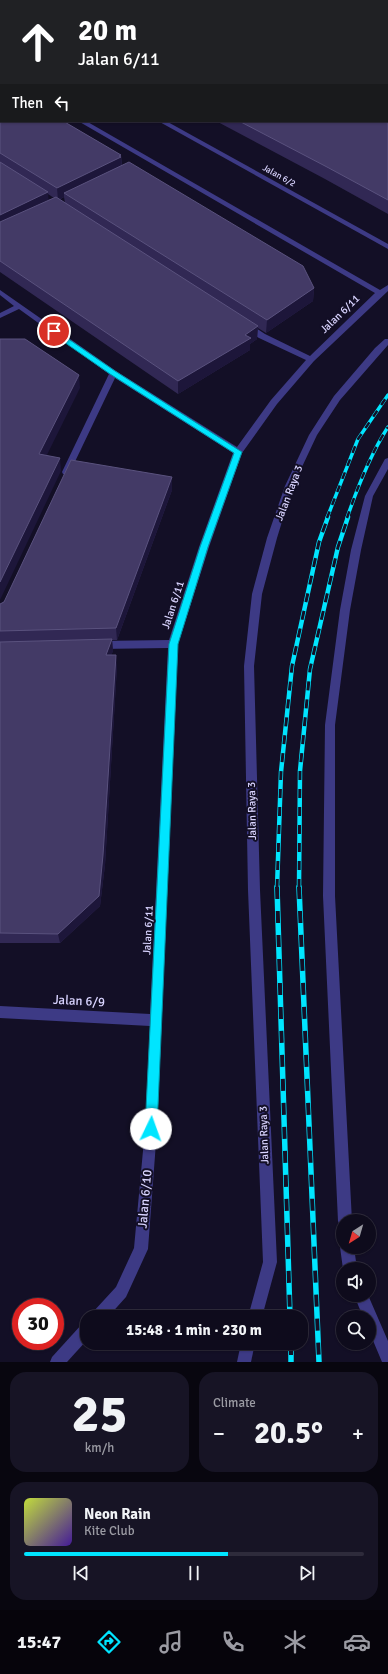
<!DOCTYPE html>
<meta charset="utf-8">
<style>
body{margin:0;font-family:Signika,sans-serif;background:#171425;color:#f1f3f6;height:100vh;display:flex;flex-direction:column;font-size:15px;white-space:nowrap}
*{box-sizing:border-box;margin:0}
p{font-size:13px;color:#9b9ba3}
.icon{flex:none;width:22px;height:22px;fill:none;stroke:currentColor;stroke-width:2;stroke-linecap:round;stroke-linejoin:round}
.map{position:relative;height:1362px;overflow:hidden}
.side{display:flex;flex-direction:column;gap:10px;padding:10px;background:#08060f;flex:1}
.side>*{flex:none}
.guide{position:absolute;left:0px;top:0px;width:388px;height:122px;box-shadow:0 1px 3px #0004,0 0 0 1px #2e2b3b;background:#202124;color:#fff;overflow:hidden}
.needle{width:26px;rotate:217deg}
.tools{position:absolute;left:336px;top:1214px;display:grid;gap:8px}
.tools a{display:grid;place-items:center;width:40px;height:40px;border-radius:50%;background:#0e0b1c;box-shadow:0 1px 3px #0004,0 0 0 1px #2e2b3b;font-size:20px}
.speed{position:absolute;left:12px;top:1298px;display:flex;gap:8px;font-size:20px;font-weight:700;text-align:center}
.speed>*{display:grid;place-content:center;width:52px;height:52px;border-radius:50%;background:#0e0b1c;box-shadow:0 1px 3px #0004,0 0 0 1px #2e2b3b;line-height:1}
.speed .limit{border:6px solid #d22;background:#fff;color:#111}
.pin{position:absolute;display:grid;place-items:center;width:34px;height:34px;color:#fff;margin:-17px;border:2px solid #fff;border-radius:50%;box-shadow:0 1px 4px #0007}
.me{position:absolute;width:44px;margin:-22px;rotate:3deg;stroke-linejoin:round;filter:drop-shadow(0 0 3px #0008)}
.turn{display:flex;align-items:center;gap:14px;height:84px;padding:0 12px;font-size:18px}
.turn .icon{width:52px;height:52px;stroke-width:2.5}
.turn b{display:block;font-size:28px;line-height:34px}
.then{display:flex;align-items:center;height:38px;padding:0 12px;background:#0003;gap:8px;font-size:15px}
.big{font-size:30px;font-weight:800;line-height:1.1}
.side .card{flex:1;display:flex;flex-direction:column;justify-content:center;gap:6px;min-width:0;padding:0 14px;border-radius:16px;background:#171425}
.side .dial{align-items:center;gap:0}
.dial b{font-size:52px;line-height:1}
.song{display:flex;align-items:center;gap:12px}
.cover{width:48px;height:48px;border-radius:6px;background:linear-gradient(135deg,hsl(70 70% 55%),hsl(260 70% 35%))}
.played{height:4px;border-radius:2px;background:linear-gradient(90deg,#00e5ff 60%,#2e2b3b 60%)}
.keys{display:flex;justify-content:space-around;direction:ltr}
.heat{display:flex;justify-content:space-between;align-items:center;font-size:22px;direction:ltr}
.side .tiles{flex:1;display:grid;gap:10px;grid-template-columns:1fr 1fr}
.card:last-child{grid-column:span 2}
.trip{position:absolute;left:80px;top:1310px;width:228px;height:40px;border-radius:16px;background:#0e0b1c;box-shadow:0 1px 3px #0004,0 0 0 1px #2e2b3b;font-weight:800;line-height:40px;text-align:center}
.menu{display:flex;height:64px;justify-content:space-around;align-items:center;background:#06040b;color:#9b9ba3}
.menu .icon{width:28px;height:28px}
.menu .selected{color:#00e5ff}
.menu b{font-size:18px;color:#f1f3f6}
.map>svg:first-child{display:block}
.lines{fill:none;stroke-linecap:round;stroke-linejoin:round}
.stream{fill:#0a1f44;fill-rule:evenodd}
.minor{fill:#3d3a85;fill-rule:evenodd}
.rail-far2-casing{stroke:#00e5ff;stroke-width:3.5}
.rail-far1-casing{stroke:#00e5ff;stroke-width:4.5}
.rail-casing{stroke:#00e5ff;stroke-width:5.5}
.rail-far2{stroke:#130f26;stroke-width:2.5;stroke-dasharray:7;stroke-linecap:butt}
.rail-far1{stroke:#130f26;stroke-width:3;stroke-dasharray:9;stroke-linecap:butt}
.rail{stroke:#130f26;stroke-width:4;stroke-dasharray:12;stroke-linecap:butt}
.wall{fill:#312854;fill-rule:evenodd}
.shaded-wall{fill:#1d163a}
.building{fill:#433a66;stroke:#5a527e}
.route{fill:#00e5ff;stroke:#0095a6}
.labels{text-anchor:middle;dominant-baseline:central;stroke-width:4;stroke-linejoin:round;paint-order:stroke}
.far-street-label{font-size:9px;fill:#d9d4ff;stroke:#130f26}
.street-label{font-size:11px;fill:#d9d4ff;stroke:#130f26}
.near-street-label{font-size:13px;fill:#d9d4ff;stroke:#130f26}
</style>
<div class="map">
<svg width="388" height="1362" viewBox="0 0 388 1362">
<rect width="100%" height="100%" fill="#130f26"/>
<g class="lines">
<g class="stream">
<path d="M213,0H220L221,1H214Z"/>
<rect x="387" y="77" width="1" height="5"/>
</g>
<g class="minor">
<path d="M318,0H325L326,1H319Z"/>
<rect x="387" y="26" width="1" height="4"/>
<rect x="0" y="29" width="1" height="4"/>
<path d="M0,63H1L0,68Z"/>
<rect x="0" y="72" width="1" height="5"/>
<path d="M78,121H86L380,290L388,285V291L314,361L277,404L242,453L209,547L178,644L157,1129L148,1249L126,1297L108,1317H91L93,1312L116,1287L134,1248L145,1129L150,1026L0,1018V1006L150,1014L168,648L99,649L96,648L94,645L96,642L99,641L169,640L199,547L233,453L115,378L70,472L66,475L63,474L62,472L109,374L19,309L0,318V313L14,306L0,295V290L116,371L237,447L271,400L306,360L259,338L244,328V324H250L265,334L310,356L375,293Z"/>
<path d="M158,121H166L388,244V249Z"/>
<path d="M385,339H388V345L340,400L317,435L293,486L277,538L262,594L254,666L260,890L277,1262L262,1317H248L263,1262L248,890L244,666L252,594L267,538L285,486L309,435L334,396L375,348Z"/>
<path d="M388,458V469L373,496L361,550L350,610L335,725V896L352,1221H343V1227L340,1226L338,1221L323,896L325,725L340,610L351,550L365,496L385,459Z"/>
<path d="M342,1242L343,1247H354L357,1269H343L340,1247Z"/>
<path d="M354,1295H368L388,1341V1362H382L369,1331V1317H363Z"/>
<path d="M87,1322V1340L67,1362H50L52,1357L82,1324Z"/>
<path d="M241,1343H255L251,1362H237Z"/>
</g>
<g class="rail-far2-casing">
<g id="rail-far2">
<path d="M327,518L358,439L388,395"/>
<path d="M347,518C358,486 370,455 388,427"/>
</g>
</g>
<g class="rail-far1-casing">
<g id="rail-far1">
<path d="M277,888L281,772L292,666L319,542L328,517"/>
<path d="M299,888L300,771L310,669L338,547L348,517"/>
</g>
</g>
<g class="rail-casing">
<g id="rail">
<path d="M277,887L290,1317"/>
<path d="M299,887L319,1362"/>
<path d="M291,1343V1362"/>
</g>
</g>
<use href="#rail-far2" class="rail-far2"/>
<use href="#rail-far1" class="rail-far1"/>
<use href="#rail" class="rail"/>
</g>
<g class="wall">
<path d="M0,0H160L162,1H1V2H0Z"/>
<path d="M0,98L121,155L122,165L314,288L313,301L266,333L258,328L257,339L250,344V350L178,394L0,272ZM48,194L54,198L48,200ZM64,197L65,203L59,200Z"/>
<path d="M388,111V214L325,179L216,121H387Z"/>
<path d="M172,490L117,640H112L113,651L111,655L117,666L105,865L100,906L60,943H0V604Z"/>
</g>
<g class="shaded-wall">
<path d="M121,155L122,169L64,193V197L58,200L57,188Z"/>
<path d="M48,192L49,205L0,228V215Z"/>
<path d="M314,288L313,301L266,333L267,320Z"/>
<path d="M258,326L257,339L250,344V350L178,394V381Z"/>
<path d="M79,375L80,388L41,467L39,454Z"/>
<path d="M60,458L61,471L0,600V582Z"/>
<path d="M172,477V490L117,640L116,628Z"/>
<path d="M112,639L113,651L107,666L106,655Z"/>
<path d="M116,655L117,666L105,865L100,906L60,943L58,934Z"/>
</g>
<g class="building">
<path d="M16,0H160L162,1H18Z"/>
<path d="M1,97V121H63L121,155L119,156L121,157L57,188L0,153V98Z"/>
<path d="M387,111H388V200L327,167L239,121H387Z"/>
<path d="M0,162L48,192L0,215Z"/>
<path d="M129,162L303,266L314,288L267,320L64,193Z"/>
<path d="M56,197L258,326L245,335L251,338L178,381L0,261V222Z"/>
<path d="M0,339H25L79,375L39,454L60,458L0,582Z"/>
<path d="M71,460L172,477L116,628L0,631V604L4,602Z"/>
<path d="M112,639L106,655H116L103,855L99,896L58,934L0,933V642Z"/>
</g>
<path class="route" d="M54,329L115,371L242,452L208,547L178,644L157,1129L155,1133L151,1135L147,1133L145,1129L169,644L200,547L234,453L110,374L51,333L50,331Z"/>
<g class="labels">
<g class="far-street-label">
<text transform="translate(279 176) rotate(29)">Jalan 6/2</text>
</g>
<g class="street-label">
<text transform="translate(340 314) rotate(-44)">Jalan 6/11</text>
<text transform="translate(289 493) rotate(-69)">Jalan Raya 3</text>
<text transform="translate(173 605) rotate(-72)">Jalan 6/11</text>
<text transform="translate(252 811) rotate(-91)">Jalan Raya 3</text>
<text transform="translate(148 930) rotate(-87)">Jalan 6/11</text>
<text transform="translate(264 1135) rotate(-92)">Jalan Raya 3</text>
</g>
<g class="near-street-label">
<text transform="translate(79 1001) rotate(3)">Jalan 6/9</text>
<text transform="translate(145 1199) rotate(-85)">Jalan 6/10</text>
</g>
</g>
</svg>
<div class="tools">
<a><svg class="needle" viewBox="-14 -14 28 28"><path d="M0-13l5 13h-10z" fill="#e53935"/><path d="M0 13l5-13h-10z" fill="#9b9ba3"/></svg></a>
<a><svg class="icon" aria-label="sound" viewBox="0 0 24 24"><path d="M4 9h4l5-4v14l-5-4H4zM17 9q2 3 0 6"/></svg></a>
<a><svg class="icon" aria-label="search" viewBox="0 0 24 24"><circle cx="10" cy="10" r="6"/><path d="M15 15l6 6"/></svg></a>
</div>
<div class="speed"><div class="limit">30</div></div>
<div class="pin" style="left:54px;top:331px;background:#d93025"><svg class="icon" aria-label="arrive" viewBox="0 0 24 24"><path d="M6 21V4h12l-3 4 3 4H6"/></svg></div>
<svg class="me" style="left:151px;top:1129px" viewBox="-20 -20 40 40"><circle r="19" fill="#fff"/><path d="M0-13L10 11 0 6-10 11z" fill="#00e5ff"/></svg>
<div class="trip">15:48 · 1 min · 230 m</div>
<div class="guide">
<div class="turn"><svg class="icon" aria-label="ahead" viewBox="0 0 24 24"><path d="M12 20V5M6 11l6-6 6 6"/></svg><div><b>20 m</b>Jalan 6/11</div></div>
<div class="then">Then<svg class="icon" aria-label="left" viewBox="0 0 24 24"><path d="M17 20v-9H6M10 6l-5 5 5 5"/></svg></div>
</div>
</div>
<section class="side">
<div class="tiles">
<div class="card dial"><b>25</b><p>km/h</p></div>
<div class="card"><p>Climate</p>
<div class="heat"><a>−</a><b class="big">20.5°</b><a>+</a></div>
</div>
<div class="card">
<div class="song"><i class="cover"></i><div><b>Neon Rain</b><p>Kite Club</p></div></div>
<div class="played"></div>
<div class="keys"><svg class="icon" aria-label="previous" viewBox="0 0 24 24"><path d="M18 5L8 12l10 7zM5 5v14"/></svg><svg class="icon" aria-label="pause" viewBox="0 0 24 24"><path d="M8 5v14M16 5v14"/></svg><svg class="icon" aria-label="next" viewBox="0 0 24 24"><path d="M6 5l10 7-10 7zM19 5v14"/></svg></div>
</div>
</div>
</section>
<nav class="menu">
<b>15:47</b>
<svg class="icon selected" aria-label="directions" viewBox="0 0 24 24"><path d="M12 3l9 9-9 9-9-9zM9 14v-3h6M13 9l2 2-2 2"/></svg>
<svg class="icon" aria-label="music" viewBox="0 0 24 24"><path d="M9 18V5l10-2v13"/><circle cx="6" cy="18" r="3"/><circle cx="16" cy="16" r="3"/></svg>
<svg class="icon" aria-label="phone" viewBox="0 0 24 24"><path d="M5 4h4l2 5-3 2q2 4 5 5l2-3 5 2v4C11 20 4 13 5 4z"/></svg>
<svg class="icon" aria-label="climate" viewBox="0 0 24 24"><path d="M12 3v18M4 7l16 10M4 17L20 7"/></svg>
<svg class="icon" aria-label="car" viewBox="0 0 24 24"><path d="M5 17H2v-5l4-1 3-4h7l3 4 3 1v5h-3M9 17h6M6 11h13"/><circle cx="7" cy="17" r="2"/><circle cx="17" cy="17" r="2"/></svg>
</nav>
